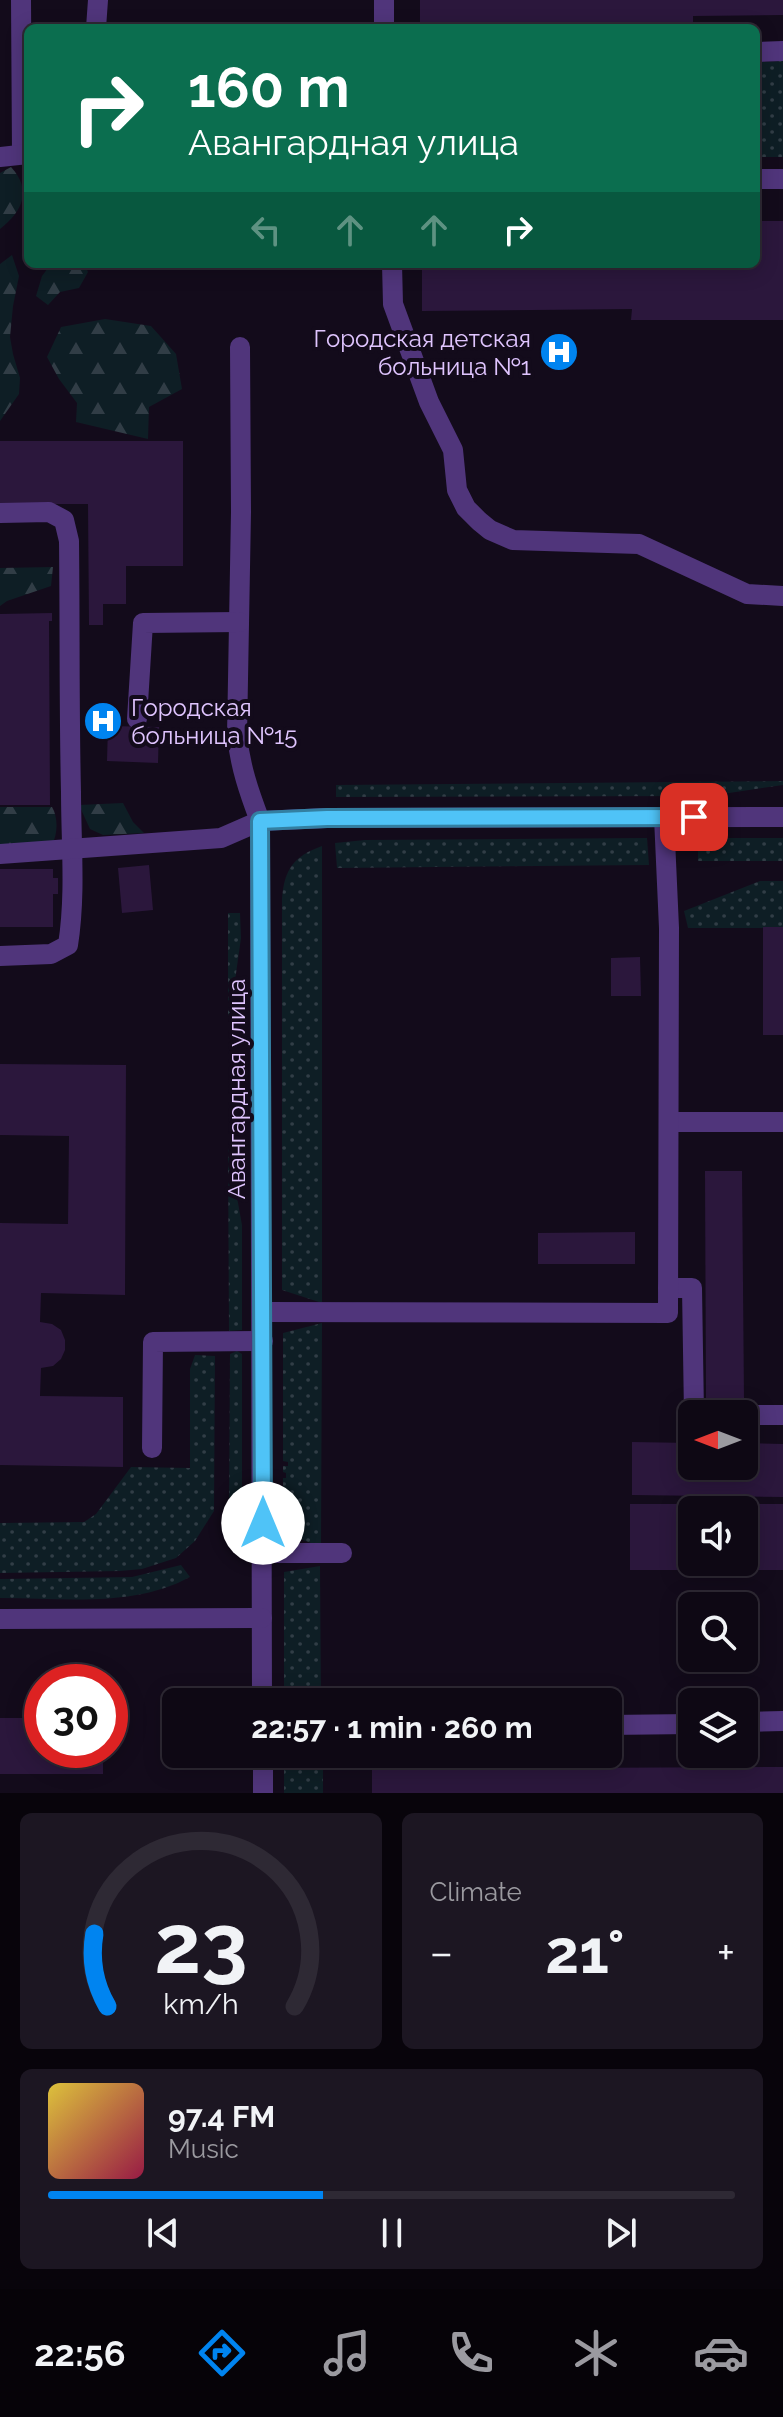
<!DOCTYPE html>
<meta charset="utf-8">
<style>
body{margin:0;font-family:Raleway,sans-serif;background:#1c1622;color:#f1f3f6;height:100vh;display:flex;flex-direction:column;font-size:30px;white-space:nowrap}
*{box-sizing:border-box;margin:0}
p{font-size:26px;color:#9b9aa0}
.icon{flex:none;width:44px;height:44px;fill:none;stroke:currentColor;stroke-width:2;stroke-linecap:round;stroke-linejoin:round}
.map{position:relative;height:1793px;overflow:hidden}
.sheet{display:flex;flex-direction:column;gap:20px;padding:20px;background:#08040b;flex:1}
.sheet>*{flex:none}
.hud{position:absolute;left:24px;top:24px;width:736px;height:244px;border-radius:12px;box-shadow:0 4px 20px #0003,0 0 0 2px #2e2934;background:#0b6e4f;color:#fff;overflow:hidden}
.needle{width:52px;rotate:270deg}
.tools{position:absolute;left:678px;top:1400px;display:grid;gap:16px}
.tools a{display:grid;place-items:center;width:80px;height:80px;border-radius:12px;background:#0e0814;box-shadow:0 4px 20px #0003,0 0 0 2px #2e2934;font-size:40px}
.speed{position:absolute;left:24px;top:1664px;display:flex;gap:16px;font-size:40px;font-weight:700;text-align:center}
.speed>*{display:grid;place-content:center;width:104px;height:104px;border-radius:50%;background:#0e0814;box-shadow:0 4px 20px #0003,0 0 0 2px #2e2934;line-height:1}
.speed .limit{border:12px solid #d22;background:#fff;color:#111}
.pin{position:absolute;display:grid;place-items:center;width:68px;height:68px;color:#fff;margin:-34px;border-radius:16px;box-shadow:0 4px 12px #0006}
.me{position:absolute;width:88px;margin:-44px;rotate:0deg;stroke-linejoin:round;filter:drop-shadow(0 0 6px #0008)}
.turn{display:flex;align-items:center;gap:28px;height:168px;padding:0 32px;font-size:36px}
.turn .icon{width:104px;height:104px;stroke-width:2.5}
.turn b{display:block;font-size:56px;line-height:68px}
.lanes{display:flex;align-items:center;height:76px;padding:0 32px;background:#0003;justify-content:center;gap:40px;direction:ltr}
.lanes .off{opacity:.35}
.big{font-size:60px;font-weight:700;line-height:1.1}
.sheet .widget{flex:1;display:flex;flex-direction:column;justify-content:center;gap:12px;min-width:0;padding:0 28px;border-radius:12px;background:#1c1622}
.sheet .dial{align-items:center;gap:0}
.dial svg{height:208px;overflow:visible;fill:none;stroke:#2e2934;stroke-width:7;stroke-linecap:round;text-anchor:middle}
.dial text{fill:#f1f3f6;stroke:none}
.song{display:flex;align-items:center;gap:24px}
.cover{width:96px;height:96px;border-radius:12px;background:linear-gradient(135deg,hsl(50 70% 55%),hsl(340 70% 35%))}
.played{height:8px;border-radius:4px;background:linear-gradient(90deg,#0084f0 40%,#2e2934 40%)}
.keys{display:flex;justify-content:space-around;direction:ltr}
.heat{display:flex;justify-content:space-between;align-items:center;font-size:44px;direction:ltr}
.sheet .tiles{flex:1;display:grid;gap:20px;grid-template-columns:1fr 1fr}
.widget:last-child{grid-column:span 2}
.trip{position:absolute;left:162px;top:1688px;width:460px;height:80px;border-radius:12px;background:#0e0814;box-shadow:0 4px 20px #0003,0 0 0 2px #2e2934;font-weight:700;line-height:80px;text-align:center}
.tab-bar{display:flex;height:128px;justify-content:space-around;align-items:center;background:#060308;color:#9b9aa0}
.tab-bar .icon{width:56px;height:56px}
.tab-bar .selected{color:#0084f0}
.tab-bar b{font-size:36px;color:#f1f3f6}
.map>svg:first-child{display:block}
.grass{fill:url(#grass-dots)}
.forest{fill:url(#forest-firs)}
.building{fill:#2b173c;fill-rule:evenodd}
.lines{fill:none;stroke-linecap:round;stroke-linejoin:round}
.minor{stroke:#50357b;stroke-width:20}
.route-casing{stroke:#337fa1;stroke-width:20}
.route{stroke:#4fc3f7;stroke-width:14}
.labels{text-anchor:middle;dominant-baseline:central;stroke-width:8;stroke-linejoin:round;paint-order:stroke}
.poi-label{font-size:24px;fill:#e0c5ff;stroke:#130b1b;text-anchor:end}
.street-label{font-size:24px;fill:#e0c5ff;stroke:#130b1b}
</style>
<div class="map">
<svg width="783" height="1793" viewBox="0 0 783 1793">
<defs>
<pattern id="grass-dots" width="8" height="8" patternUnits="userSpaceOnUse" patternTransform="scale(2)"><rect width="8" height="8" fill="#0e1e25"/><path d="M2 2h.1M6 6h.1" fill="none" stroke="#313d46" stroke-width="1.8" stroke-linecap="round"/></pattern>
<pattern id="forest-firs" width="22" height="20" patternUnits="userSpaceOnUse" patternTransform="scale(2)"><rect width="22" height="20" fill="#0e1e25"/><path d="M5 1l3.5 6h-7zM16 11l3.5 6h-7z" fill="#313d46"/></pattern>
</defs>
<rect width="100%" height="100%" fill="#130b1b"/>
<g class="grass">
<path d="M783,61V157H762L756,155V62Z"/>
<path d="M783,781V785L709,796L336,797V785Z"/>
<path d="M647,838L649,865L337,868L335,843L365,840Z"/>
<rect x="698" y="838" width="85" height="23"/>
<path d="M322,846V1302H319L282,1290V899C284,869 294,856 322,846Z"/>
<path d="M760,881H783V928H688L684,911Z"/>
<path d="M228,913H240L241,938L230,1016H228Z"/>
<path d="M228,1148L242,1225V1330L229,1331Z"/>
<path d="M322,1323L321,1543H311L283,1533V1478H286V1473L283,1472V1466H288V1462L283,1461V1333Z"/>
<path d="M237,1351L242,1354V1511L229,1509L230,1354Z"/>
<path d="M195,1355L215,1356L214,1511L195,1541L176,1558L142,1569L120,1571L0,1573V1523L84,1522L96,1514L131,1467L190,1468V1369Z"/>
<path d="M181,1565L190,1577C133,1608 63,1598 0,1598V1579L132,1577Z"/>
<path d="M320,1566L321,1702H284V1572Z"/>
<rect x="284" y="1754" width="39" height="39"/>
</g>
<g class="forest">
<path d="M11,167C32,190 23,211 0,229V173Z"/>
<path d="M12,255L19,276L13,306L10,337L13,354L20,378L19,394L0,421V264Z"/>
<path d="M51,264H84L88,272L79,288L60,292L48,305L36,296L42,276Z"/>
<path d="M105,319L151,326L176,354L182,389L149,407L148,439L76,422L77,403L59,379L47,357L61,327Z"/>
<path d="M53,567L51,586L7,601L0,606V568Z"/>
<path d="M123,803L133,822L144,833L103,835L90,829L79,805Z"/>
<path d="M0,807H52C58,817 58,834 52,844L0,846Z"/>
</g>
<g class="building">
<path d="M420,0H783V15L693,16V28H632V23L453,22V28H420Z"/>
<path d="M756,221H783V320H631L632,309L422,311V264H756Z"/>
<path d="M0,441H183V566H126V604H103V625H89L88,504H0Z"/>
<path d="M52,613V621H49L50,805H0V614Z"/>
<path d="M108,726L159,727L158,763L107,761Z"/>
<path d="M149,865L153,910L122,913L118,868Z"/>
<path d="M0,869H53V878H58V894H53V927H0Z"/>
<rect x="763" y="927" width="20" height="108"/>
<path d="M640,957L641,996H611V958Z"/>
<path d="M0,1064L126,1065L125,1295L41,1293L40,1322L52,1324L61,1330L65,1340V1350L61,1359L53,1366L41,1368L40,1396L123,1397V1467L0,1465V1223L68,1224L69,1136L0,1135Z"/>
<path d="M705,1171H742L744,1399H706Z"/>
<path d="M635,1232V1264H538V1233Z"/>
<path d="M632,1442L692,1443V1466H744V1443L783,1444V1497L632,1495Z"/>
<path d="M630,1504H783V1570H630ZM692,1510H744V1562H692Z"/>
<path d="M0,1718H42V1750H103V1774H0Z"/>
<path d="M783,1767V1793H372V1769Z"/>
</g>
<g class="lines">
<g class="minor">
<path d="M21,0L22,154"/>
<path d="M384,0V28"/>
<path d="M96,28L98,0"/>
<path d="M756,52L783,51"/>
<path d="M0,157L28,154"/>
<path d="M756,179H783"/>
<path d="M392,264L393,304L429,402L453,450L457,490L466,508L479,521L490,530L513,540L639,544L747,594L783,596"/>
<path d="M240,347L241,512L237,735C240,766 249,792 260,821L262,1702"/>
<path d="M0,513L49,512L64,520L69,541C70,625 69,709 71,792C71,843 76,894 68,945L51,954L0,956"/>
<path d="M137,719L143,623L239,622"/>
<path d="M0,854L221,838L260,821L327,818L783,817"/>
<path d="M669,1122H783"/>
<path d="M668,1288H692L694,1414"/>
<path d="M263,1312L668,1313L669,928L664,817"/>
<path d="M744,1415H783"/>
<path d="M152,1448L153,1342L263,1341"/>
<path d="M263,1553H342"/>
<path d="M0,1619L262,1618"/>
<path d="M744,1722L783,1721"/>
<path d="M608,1725L692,1724"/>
<path d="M263,1754V1793"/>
</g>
</g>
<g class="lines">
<g class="route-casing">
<path id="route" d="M263,1523L260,821L327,818L694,817"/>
</g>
<use href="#route" class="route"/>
</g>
<defs>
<g id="hospital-disc" transform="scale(2)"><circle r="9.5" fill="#0084f0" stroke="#130b1b"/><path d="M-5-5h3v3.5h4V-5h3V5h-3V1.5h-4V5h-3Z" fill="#fff"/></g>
</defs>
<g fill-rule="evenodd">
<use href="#hospital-disc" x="559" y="352"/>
<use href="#hospital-disc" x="103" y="721"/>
</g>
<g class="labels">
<g class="poi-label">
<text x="531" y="338">Городская детская<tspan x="531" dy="28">больница №1</tspan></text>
<text x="131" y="707" text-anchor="start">Городская<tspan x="131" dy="28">больница №15</tspan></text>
</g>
<g class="street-label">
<text transform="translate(236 1089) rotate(-90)">Авангардная улица</text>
</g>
</g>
</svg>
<div class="tools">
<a><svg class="needle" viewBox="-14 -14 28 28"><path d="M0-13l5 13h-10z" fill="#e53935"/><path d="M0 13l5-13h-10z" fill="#9b9aa0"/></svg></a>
<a><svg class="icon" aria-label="sound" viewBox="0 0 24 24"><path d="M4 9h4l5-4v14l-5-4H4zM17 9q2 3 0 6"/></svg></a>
<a><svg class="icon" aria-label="search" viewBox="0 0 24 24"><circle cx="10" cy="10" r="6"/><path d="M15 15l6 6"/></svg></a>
<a><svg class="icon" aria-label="layers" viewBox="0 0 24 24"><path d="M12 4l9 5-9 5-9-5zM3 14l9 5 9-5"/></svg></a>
</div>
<div class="speed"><div class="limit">30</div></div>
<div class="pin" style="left:694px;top:817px;background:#d93025"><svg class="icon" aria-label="arrive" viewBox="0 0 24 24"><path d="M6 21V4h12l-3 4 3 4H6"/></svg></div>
<svg class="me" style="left:263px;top:1523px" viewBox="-20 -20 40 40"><circle r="19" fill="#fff"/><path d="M0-13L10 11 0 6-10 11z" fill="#4fc3f7"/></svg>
<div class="trip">22:57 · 1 min · 260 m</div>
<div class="hud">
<div class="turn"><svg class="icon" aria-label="right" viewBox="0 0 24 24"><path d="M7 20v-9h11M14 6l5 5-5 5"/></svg><div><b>160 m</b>Авангардная улица</div></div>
<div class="lanes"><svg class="icon off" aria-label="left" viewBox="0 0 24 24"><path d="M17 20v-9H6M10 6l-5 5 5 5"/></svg><svg class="icon off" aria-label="ahead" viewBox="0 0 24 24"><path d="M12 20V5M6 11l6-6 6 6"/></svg><svg class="icon off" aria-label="ahead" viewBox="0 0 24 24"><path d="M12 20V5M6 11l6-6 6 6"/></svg><svg class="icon" aria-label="right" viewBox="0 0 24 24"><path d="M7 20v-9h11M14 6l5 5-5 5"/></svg></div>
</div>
</div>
<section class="sheet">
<div class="tiles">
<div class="widget dial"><svg viewBox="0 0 100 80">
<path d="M14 69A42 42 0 1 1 86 69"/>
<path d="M14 69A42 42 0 0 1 9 41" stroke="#0084f0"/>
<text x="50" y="56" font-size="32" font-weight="700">23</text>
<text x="50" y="72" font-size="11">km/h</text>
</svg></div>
<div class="widget"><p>Climate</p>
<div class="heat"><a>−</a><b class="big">21°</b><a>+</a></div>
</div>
<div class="widget">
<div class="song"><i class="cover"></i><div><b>97.4 FM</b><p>Music</p></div></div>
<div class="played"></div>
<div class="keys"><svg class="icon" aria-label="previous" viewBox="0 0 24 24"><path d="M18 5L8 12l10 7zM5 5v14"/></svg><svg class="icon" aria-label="pause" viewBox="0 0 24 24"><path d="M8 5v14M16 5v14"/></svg><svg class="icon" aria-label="next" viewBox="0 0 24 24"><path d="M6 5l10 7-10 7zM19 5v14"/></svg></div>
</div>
</div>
</section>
<nav class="tab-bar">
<b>22:56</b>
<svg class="icon selected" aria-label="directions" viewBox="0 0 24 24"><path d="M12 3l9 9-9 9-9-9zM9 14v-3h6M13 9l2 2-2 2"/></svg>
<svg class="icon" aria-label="music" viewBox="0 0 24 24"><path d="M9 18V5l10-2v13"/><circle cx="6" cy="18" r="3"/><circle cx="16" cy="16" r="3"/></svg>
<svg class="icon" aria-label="phone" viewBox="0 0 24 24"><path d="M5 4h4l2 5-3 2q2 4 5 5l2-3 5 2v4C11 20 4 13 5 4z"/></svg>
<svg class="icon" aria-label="climate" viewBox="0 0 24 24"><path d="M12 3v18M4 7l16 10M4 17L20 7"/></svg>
<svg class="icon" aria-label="car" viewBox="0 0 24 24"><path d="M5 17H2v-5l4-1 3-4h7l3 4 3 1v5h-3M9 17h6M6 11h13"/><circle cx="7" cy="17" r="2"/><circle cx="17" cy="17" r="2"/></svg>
</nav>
